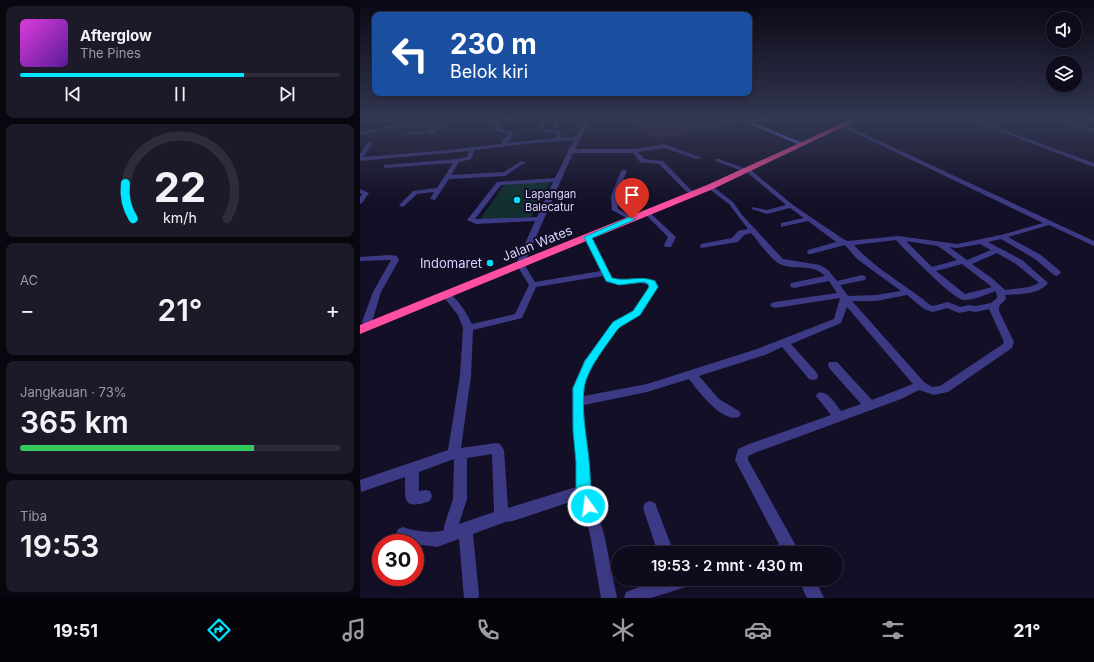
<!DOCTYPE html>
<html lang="id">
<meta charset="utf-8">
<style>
body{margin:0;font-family:Inter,sans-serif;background:#1c1929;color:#f1f3f6;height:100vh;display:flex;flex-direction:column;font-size:15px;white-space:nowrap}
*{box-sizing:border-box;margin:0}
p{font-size:13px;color:#9b9ba3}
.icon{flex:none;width:22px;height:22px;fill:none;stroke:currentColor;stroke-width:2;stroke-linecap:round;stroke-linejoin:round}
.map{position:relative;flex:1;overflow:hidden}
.sheet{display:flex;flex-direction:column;gap:6px;padding:6px;background:#08060f;width:360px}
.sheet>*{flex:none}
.banner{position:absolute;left:12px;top:12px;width:380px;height:84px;border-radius:8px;box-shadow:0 2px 6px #0003,0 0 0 1px #2e2b3b;background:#1a4fa0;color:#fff;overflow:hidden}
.buttons{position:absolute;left:686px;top:12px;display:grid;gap:8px}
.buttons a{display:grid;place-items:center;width:36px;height:36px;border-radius:50%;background:#0e0b1c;box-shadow:0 2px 6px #0003,0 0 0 1px #2e2b3b;font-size:20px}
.speed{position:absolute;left:12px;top:534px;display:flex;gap:8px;font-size:20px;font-weight:700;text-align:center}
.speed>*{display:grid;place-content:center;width:52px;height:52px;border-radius:50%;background:#0e0b1c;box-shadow:0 2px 6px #0003,0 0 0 1px #2e2b3b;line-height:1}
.speed .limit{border:6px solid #d22;background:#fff;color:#111}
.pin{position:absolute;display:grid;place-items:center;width:34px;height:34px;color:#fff;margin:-41px -17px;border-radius:50% 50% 50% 0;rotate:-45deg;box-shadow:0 0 4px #0007}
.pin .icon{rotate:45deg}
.me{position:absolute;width:44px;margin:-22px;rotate:346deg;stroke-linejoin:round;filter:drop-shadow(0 0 3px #0008)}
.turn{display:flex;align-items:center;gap:14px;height:84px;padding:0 12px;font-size:18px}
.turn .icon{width:52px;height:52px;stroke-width:2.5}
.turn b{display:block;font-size:28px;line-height:34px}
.big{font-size:30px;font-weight:600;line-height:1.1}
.sheet .card{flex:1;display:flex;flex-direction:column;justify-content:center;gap:6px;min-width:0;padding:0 14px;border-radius:8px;background:#1c1929}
.sheet .dial{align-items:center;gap:0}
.dial svg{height:104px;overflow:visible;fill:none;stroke:#2e2b3b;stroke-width:7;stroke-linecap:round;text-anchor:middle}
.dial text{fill:#f1f3f6;stroke:none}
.song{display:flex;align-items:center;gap:12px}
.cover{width:48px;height:48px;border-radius:6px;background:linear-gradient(135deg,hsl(300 70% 55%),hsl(270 70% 35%))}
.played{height:4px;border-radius:2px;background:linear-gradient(90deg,#00e5ff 70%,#2e2b3b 70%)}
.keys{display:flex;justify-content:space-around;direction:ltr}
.heat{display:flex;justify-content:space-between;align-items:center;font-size:22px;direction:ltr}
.charge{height:6px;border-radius:3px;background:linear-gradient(90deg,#34c759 73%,#2e2b3b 0)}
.trip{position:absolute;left:251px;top:546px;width:232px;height:40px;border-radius:20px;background:#0e0b1c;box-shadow:0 2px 6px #0003,0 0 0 1px #2e2b3b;font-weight:600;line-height:40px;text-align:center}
.dock{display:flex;height:64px;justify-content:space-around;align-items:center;background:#06040b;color:#9b9ba3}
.dock .icon{width:28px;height:28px}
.dock .selected{color:#00e5ff}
.dock b{font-size:18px;color:#f1f3f6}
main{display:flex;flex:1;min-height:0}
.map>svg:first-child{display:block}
.green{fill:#12302f}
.building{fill:#241b47}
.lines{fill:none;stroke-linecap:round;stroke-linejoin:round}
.street{fill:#3d3a85;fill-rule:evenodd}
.secondary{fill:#6f6bff;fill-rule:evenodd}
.highway{fill:#ff4fa3;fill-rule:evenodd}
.route{fill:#00e5ff;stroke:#0095a6}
.poi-dot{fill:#00e5ff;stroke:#130f26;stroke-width:1.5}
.labels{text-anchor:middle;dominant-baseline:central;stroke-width:4;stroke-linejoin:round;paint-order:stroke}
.far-poi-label{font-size:11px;fill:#d9d4ff;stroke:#130f26;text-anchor:start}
.street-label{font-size:13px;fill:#d9d4ff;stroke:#130f26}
.poi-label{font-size:13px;fill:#d9d4ff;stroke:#130f26;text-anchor:end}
</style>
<main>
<section class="sheet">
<div class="card">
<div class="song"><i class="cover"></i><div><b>Afterglow</b><p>The Pines</p></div></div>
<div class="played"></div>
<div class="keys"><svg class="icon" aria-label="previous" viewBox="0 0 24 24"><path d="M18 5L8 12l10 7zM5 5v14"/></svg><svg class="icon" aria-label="pause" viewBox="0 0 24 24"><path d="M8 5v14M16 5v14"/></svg><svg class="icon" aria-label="next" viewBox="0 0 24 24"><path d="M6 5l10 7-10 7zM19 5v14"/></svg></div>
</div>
<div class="card dial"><svg viewBox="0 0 100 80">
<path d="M14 69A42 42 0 1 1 86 69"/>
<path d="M14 69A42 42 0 0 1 8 42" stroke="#00e5ff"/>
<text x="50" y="56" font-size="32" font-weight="700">22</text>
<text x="50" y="72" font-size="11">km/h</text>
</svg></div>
<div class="card"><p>AC</p>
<div class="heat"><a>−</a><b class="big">21°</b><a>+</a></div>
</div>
<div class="card"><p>Jangkauan · 73%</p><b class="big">365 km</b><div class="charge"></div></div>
<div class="card"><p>Tiba</p><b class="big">19:53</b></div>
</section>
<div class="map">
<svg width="734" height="598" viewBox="0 0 734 598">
<rect width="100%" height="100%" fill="#130f26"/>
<path class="green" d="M190,182L171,217L120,219L145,184Z"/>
<path class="building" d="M269,120H371L380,124L296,140Z"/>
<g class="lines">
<g class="street">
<path d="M135,120H140L138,122L140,129L152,132L153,137L146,143L195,138L196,133L185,132L180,128V120H188L184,121V127L188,130L200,131L201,138L216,137L226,120H230L215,149H275L304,144L342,158L337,159L304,148L278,152L284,159L303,161L331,190L337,193L334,195L327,192L299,164L280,162L273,153H213L212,155L164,264L175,282L241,271L224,237L228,235L232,237L252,278C266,283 279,275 295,281L298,287L280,315L260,326L256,330C244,349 223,372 224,396L287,384L397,349L474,319L480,298L415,308L412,307L410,305L412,303L415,302L477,293L469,281L434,288L431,287L430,285L431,283L465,276C452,262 433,272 418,263C411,259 397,240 391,233L384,235L378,242L341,248L340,246L341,244L372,238L378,231L388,229L369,204L348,188V186H352L373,202L382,215L423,259L460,265L468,270L477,281L502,275L505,276L506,278L505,280L480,285L488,296L516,295L541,291L497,259L485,245L451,254H448L447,252L448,250L476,242L448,221L421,227V223L444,218L430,208L407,214L392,209V207L407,210L426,205L388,173L355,161V159H359L392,171L433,205L483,239L488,241L538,236L597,244L641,235L683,223L481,126V125L483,124L734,241V246L689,225L648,237L681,255L700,271L701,273L697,276L694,275L675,259L641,239L628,242L662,260L688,283C679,295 659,294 645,295L646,299L639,306V311L654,342L652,348L588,392L574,395L559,390L541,399L397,452L388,456V460L440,553H408L411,548L419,544L375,460L378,449L389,444L471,415L456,396L458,393C468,390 475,404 481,411L501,404L469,368L468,365L469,362H477L512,400L553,384L487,307L481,323L431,344L457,373L458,376L457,379L453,380L449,379L422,347L405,355L339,376L359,399L379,411L381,414L379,417C362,423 338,391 329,379L287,392L224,405L225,430L229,461L230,491L244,534L257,598H241L230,534L219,499L153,521L145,522L113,534L119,595L118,598H104L99,539L77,547L55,544V543H46L38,539L36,534L38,529L43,527C54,531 73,534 84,530V526L93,499L94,459L59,472V491L65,490L70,491L72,496L70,501C42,511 45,499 45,477L1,492L0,480L88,450L100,376L103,328L98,315L82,295L86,292C96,295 108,315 112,324L155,314L169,285L156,264L175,221L116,224L107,220L137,182L195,178L208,152L207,151L215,140L174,143L114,150L112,159L99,162L91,175L144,172L161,161L166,162L145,176L89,179L75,200L70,199L74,192L57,194L44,206L42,207L39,205L53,191L77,188L93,163L26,168L24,167V165L97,159L107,157L109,151L0,161V154L7,143L9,142L12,144L3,157L77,151L141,144L143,139L147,136L148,133L136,131L134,121ZM193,182L177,217L115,219L141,185ZM536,240C546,251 592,298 603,300C613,301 627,294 636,291L637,298L631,303L616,306L609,305L600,307L588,302L573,306L570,305C546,285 514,268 494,245ZM546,241L578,246L597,260L572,267ZM620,244L631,250L607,260L589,247L597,248ZM637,253L656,264L679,283L669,287L645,290L633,279L612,264ZM602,264L632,287L605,294L576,271ZM243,276L246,282C261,287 275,279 288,285L290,287L274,311L254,322L250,326L224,361L212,389L213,430L217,461L216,487L148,508L144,450L140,444L136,443L101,448L111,376L113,330L162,318L176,287ZM547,295L564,309L573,312L587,308L599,313L609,311L616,312L629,309L644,342L643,344L580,386L572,387L564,382L492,301H516ZM132,454L134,512L99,524L107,499V458Z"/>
<path d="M197,120H201L198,128L196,129L194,128Z"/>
<path d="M611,120H616L734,163V167Z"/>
<path d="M698,120H703L734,129V132Z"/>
<path d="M80,124L82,125L80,130L75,132L72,135H70V133L43,135L41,134L76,129L77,127L29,128L0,135V133L29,126Z"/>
<path d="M264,169L267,171L257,196L258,209L274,218V220L272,221L252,210L251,196L261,171Z"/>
<path d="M0,189L9,193L2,203L0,204V197L2,194L0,193Z"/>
<path d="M287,211L289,212L316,237L311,247H305L304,245L308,237L285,214V212Z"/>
<path d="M30,255L37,256L39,260L21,292L12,322L14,326L12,328H6L2,322L13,292L31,260L0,261V257Z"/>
<path d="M290,501L295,503L314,553H298L283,508L285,503Z"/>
<path d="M300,579H334L332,585L291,598H264L266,592Z"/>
<path d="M438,579H455L464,598H447Z"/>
</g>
<path class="secondary" d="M380,120H387L445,144L440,145Z"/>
<path class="highway" d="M490,120H497L353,189L0,334V325L347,185Z"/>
</g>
<linearGradient id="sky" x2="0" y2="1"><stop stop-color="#0a0815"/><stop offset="0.59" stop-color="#333752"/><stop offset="1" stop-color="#333752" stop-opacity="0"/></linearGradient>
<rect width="734" height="203" fill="url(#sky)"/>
<path class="route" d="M270,217H272L276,219L232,238L252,278C267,282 280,275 295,281L298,287L280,315L260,327L257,330C246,346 226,370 224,389C221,411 227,439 229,460C231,478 229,488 235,506L233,510L228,512L223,510L216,491V462L213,430V388L225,361L250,326L253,322L273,311L289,287L288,284L284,282L259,285L246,281L224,237Z"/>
<g class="poi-dot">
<circle cx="157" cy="200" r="4"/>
<circle cx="130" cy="263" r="4"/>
</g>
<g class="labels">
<g class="far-poi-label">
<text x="165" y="194">Lapangan<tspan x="165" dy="13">Balecatur</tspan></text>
</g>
<g class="street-label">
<text transform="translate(177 243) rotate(-22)">Jalan Wates</text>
</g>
<g class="poi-label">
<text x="122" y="263">Indomaret</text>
</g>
</g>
</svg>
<div class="buttons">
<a><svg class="icon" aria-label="sound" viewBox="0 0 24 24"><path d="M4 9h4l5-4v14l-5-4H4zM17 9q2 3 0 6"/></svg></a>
<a><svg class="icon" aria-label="layers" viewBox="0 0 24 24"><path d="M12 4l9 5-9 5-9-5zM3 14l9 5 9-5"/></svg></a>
</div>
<div class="speed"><div class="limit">30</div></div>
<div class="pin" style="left:272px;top:219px;background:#d93025"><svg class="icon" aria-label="arrive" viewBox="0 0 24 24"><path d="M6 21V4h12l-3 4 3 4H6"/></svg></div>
<svg class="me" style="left:228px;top:506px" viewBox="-20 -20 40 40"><circle r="17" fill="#00e5ff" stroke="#fff" stroke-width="3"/><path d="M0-11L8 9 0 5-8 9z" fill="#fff"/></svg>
<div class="trip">19:53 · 2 mnt · 430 m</div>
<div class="banner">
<div class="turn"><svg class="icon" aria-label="left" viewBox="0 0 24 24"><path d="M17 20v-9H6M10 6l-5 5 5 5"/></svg><div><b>230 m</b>Belok kiri</div></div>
</div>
</div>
</main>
<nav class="dock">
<b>19:51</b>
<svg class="icon selected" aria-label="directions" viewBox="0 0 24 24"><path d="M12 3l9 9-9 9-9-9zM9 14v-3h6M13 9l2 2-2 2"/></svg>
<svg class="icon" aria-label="music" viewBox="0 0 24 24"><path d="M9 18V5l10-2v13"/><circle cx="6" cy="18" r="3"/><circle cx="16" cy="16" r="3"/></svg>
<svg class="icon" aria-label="phone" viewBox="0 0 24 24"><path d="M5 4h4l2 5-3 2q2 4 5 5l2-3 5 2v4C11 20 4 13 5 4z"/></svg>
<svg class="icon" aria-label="climate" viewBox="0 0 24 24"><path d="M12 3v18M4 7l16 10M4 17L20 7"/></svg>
<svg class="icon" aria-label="car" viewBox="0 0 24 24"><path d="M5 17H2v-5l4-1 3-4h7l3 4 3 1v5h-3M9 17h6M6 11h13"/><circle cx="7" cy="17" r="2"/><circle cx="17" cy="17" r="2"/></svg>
<svg class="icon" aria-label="filters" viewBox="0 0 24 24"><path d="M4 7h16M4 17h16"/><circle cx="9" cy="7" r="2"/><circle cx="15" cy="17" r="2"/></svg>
<b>21°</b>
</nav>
